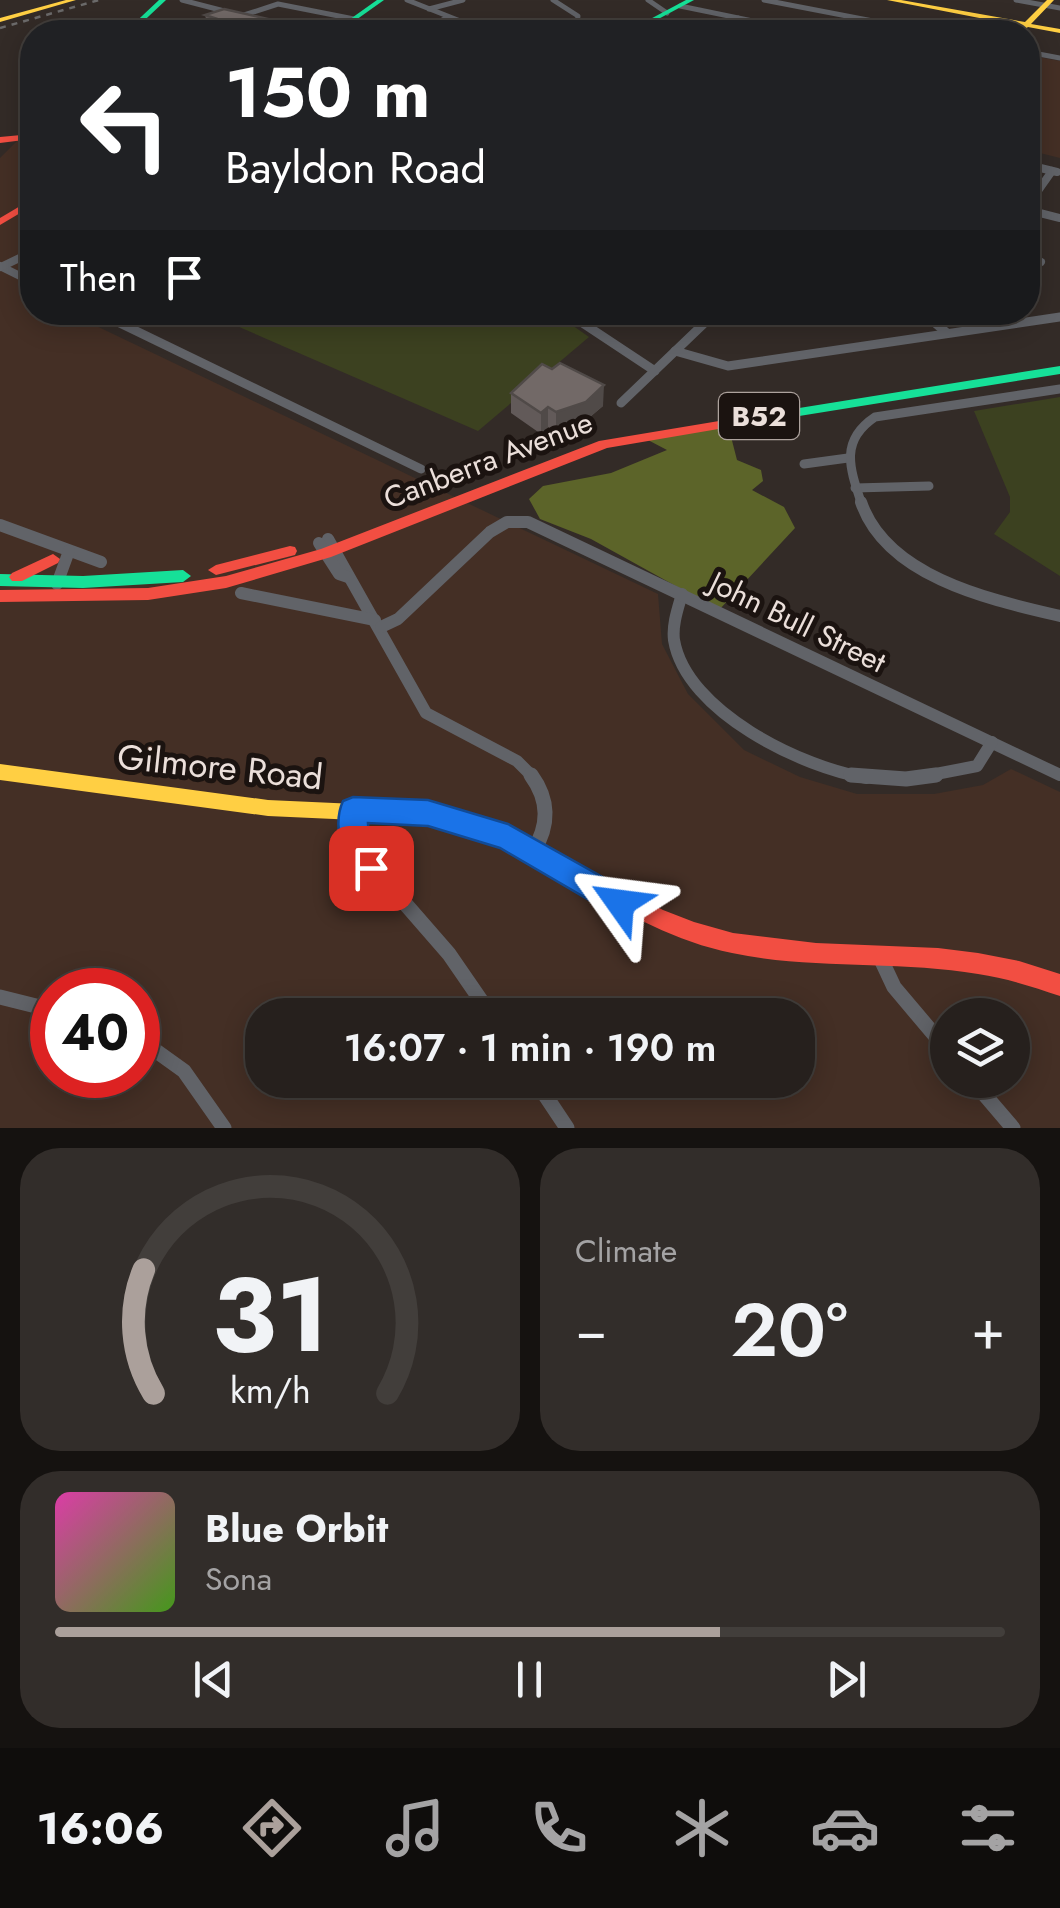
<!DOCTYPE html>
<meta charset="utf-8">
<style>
body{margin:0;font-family:Jost,sans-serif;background:#322d2a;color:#f1f3f6;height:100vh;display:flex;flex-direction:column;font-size:38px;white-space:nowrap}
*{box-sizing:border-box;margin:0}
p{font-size:32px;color:#a4a3a4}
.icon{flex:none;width:55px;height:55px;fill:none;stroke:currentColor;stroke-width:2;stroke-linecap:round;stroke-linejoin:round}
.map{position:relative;height:1128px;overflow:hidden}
.panel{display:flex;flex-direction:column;gap:20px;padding:20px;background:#151210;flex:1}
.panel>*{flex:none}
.guide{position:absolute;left:20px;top:20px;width:1020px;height:305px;border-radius:40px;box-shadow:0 5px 25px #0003,0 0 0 2px #423e3b;background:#202124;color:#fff;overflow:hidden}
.buttons{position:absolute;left:930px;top:998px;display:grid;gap:20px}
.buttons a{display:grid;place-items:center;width:100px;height:100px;border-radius:50%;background:#26201d;box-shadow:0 5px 25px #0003,0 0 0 2px #423e3b;font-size:50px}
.speed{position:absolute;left:30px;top:968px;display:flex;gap:20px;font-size:50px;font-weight:700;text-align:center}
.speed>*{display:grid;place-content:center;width:130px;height:130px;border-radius:50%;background:#26201d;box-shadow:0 5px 25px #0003,0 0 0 2px #423e3b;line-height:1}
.speed .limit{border:15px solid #d22;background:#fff;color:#111}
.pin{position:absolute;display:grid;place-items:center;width:85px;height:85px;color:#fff;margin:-42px;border-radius:20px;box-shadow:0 5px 15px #0006}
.me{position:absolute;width:110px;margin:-55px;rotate:301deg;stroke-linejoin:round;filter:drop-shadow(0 0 8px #0008)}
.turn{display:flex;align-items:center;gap:35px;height:210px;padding:0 40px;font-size:45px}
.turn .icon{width:130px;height:130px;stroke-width:2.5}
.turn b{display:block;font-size:70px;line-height:85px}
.then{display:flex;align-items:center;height:95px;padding:0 40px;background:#0003;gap:20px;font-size:38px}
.big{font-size:75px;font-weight:600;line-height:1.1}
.panel .widget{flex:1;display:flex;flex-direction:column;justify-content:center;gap:15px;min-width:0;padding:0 35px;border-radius:40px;background:#322d2a}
.panel .dial{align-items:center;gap:0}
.dial svg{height:260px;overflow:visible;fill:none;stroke:#423e3b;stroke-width:7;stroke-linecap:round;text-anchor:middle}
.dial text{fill:#f1f3f6;stroke:none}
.song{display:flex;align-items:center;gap:30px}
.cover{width:120px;height:120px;border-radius:15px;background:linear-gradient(135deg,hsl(320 70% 55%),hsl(100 70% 35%))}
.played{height:10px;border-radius:5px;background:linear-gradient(90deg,#aba09b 70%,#423e3b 70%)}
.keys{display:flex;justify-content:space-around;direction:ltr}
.heat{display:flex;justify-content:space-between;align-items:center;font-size:55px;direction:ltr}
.panel .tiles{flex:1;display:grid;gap:20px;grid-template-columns:1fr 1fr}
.widget:last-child{grid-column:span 2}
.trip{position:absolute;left:245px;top:998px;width:570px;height:100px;border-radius:40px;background:#26201d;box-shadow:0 5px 25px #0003,0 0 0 2px #423e3b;font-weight:600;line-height:100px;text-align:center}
.dock{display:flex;height:160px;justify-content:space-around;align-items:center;background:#0f0d0c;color:#a4a3a4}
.dock .icon{width:70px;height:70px}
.dock .selected{color:#aba09b}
.dock b{font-size:45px;color:#f1f3f6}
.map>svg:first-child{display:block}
.built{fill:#442f25;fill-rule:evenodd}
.green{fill:#3c4120}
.forest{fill:#5c6429}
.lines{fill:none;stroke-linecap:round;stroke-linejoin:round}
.street-far4{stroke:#616368;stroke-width:5}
.street-far3{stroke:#616368;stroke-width:8}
.street-far2{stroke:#616368;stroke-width:9}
.street-far1{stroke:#616368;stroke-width:12}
.street{stroke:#616368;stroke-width:15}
.fast{fill:#16e098;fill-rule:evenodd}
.slow{fill:#ffcf43;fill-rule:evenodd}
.jam{fill:#f24e42;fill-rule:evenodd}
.rail{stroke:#6b6a6a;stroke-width:2.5;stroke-dasharray:6 6;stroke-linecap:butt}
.wall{fill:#625a59}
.shaded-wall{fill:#504a48}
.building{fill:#726967;stroke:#504a48;stroke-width:2.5}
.route{fill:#1a73e8;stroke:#114b97;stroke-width:2.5}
.labels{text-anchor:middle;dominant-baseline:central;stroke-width:10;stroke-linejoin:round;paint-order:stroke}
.shield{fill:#1b1310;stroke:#ada29d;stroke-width:2.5}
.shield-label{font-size:28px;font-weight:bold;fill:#ebdfda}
.street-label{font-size:30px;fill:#ebdfda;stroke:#1b1310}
.near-street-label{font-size:35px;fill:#ebdfda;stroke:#1b1310}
</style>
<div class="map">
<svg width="1060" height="1128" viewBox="0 0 1060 1128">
<rect width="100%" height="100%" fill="#332b27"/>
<g class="built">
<path d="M1028,55L1060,61V158L1028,150Z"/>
<path d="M32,139V312L103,313L88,322L658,594L662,644L688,694L744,750L800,777L857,794H934L983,785L1011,769L1060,792V1128H0V158L18,140ZM52,990H138V1075H52ZM262,1015H798V1080H262ZM948,1015H1012V1080H948Z"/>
</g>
<g class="green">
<path d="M207,313H555L589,337L478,431Z"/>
<path d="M1060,397V576L994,534L1010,512V497L974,411Z"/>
</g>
<path class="forest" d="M728,425L737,460L761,470L763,481L752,490L784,507L795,528L719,610L591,539L540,519L529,499L543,486L611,473L667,450L646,439Z"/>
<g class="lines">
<g class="street-far4">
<path d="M182,0L232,13"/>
<path d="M407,0L488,32"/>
<path d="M553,0L578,16L577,24L563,32"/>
<path d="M648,0L667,13"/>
<path d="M764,0L930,32"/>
<path d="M1016,0L1060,8"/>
<path d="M680,6L807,32"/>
<path d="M429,9L463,0"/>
<path d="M241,16L278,4L354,19"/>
<path d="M255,19L304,32"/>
<path d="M420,32L448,17"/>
<path d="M714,32L738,18"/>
<path d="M1028,52L1060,58"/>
</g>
<g class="street-far3">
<path d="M1028,165L1057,172"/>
<path d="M1028,205L1052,171"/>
<path d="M1028,210L1060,218"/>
<path d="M1028,256L1041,262"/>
<path d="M0,266L32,282"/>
<path d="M1,267L32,252"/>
</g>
<g class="street-far2">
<path d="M97,312L421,469"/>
<path d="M566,312L655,371"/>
<path d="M672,312L702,325"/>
<path d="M922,312L947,333"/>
<path d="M675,351L728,366L1060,317"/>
<path d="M621,403L716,312"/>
<path d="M804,464L848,458"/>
<path d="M855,488L929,486"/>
<path d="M862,505C850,469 839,441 875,417L1060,389"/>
</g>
<g class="street-far1">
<path d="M861,502C887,578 992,600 1060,616"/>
<path d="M0,525L101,562"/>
<path d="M328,539L426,713L517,761L534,778"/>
<path d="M319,543L339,574L348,577"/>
<path d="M57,584L69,551"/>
<path d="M241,593L375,620"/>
<path d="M682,594C678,608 672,625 674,640C686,712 803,768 867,778"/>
<path d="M381,627L398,619L490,532L507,522H528L1060,775"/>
<path d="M915,778L977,766L992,742"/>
</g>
<g class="street">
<path d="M531,775C550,801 549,826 533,852"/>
<path d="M851,775L906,779L936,775"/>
<path d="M353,809L355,846L449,954L491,1015"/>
<path d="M879,955L894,987L948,1051"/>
<path d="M0,997L52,1010"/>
<path d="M138,1038L184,1071L224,1128"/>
<path d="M535,1080L567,1128"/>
<path d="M972,1080L1013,1128"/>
</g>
<g class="fast">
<path d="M159,0H166L132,32H125Z"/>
<path d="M377,0H384L339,32H332Z"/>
<path d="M686,0H694L634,32H626Z"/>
<path d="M1060,366V374L731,427L725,423L731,419Z"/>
<path d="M183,570L191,576L183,582L83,588L0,586V574L83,576Z"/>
</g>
<g class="slow">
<path d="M66,0H76L0,22V18Z"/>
<path d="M887,0H901L1025,22L1047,0H1054L1031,24L1060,29V33L1028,27L1022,31L1018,29L1021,26Z"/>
<path d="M0,764L268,800L444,808L507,827L592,871L595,878L592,885L585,887L495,840L444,824L268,816L0,780Z"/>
</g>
<g class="jam">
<path d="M32,134V139L0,143V137Z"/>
<path d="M32,199V206L0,225V218Z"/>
<path d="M731,419L736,420L737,423L736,426L607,448L331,557L226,588L148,600L0,602V590L148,588L226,576L321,549L599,441Z"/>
<path d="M290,546L295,547L297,551L295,555L216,575L208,570L216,565Z"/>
<path d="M53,554L60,559L58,563L22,581H12L9,577L12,573Z"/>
<path d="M585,869L663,910L694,922L733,933L816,943L938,948L978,953L1019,961L1060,974V996C1033,987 1006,978 978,974C897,960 813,970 732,953C677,942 626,914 578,885L575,878L578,871Z"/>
</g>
<path class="rail" d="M0,28L99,0"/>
</g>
<g class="wall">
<path d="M205,15L270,30L263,32H228L208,26Z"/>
<path d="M552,369L603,406L584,422L556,432L548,427L541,434L511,413V393Z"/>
</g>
<g class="shaded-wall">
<path d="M268,19L270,30L263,32H246L245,28Z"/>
<path d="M604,385L603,406L584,422L556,432V412Z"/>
<path d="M548,407V427L541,434V413Z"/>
</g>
<g class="building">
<path d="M224,9L268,19L245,28L205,15Z"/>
<path d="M560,363L604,385L586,402L556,412L548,407L541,413L511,393L542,364L552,369Z"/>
</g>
<path class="route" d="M353,797L428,800L508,824L631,893L635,903L631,913L620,918L500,848L428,826L368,823L369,841L386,868L381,877L371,881C343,871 331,827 343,801Z"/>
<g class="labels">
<rect class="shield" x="719" y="393" width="80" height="46" rx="8"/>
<g class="shield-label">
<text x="759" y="416">B52</text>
</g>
<g class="street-label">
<text transform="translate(488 460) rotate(-21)">Canberra Avenue</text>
<text transform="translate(798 622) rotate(26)">John Bull Street</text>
</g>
<g class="near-street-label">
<text transform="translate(220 767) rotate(6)">Gilmore Road</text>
</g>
</g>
</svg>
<div class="buttons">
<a><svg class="icon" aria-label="layers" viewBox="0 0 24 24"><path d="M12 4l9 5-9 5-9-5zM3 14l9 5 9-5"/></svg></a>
</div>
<div class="speed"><div class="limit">40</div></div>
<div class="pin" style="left:371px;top:868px;background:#d93025"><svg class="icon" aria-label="arrive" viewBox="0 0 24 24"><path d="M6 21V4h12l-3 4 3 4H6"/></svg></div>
<svg class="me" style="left:620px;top:903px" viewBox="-20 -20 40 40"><path d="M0-17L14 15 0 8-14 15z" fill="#1a73e8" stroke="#fff" stroke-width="4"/></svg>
<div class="trip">16:07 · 1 min · 190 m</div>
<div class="guide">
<div class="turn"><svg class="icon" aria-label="left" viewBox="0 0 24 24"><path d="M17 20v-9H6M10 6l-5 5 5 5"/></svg><div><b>150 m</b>Bayldon Road</div></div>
<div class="then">Then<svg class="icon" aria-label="arrive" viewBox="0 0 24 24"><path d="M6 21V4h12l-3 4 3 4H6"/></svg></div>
</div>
</div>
<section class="panel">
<div class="tiles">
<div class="widget dial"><svg viewBox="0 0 100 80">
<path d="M14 69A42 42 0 1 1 86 69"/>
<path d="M14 69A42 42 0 0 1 11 31" stroke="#aba09b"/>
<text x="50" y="56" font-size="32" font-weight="700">31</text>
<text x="50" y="72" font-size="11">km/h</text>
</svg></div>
<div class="widget"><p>Climate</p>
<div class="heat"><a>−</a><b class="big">20°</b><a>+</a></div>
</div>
<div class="widget">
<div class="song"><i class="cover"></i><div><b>Blue Orbit</b><p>Sona</p></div></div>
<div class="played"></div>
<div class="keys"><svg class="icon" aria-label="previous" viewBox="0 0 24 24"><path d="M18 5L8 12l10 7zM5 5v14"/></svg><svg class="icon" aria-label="pause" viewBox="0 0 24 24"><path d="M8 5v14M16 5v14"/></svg><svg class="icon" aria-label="next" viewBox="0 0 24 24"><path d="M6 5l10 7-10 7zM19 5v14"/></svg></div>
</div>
</div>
</section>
<nav class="dock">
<b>16:06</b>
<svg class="icon selected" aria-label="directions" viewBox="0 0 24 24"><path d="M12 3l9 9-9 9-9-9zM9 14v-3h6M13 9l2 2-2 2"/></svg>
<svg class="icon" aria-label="music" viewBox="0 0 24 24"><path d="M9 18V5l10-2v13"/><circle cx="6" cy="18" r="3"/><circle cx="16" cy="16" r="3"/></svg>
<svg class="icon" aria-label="phone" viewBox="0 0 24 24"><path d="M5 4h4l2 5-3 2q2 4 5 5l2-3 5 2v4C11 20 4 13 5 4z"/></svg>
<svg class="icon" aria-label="climate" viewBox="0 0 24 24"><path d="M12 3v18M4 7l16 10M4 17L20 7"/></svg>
<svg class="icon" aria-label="car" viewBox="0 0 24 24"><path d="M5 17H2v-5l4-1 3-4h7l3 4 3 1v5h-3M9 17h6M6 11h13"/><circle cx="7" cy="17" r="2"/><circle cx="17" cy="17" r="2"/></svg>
<svg class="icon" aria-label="filters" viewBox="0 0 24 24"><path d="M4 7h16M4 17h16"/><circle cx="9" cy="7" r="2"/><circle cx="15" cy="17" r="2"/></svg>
</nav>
